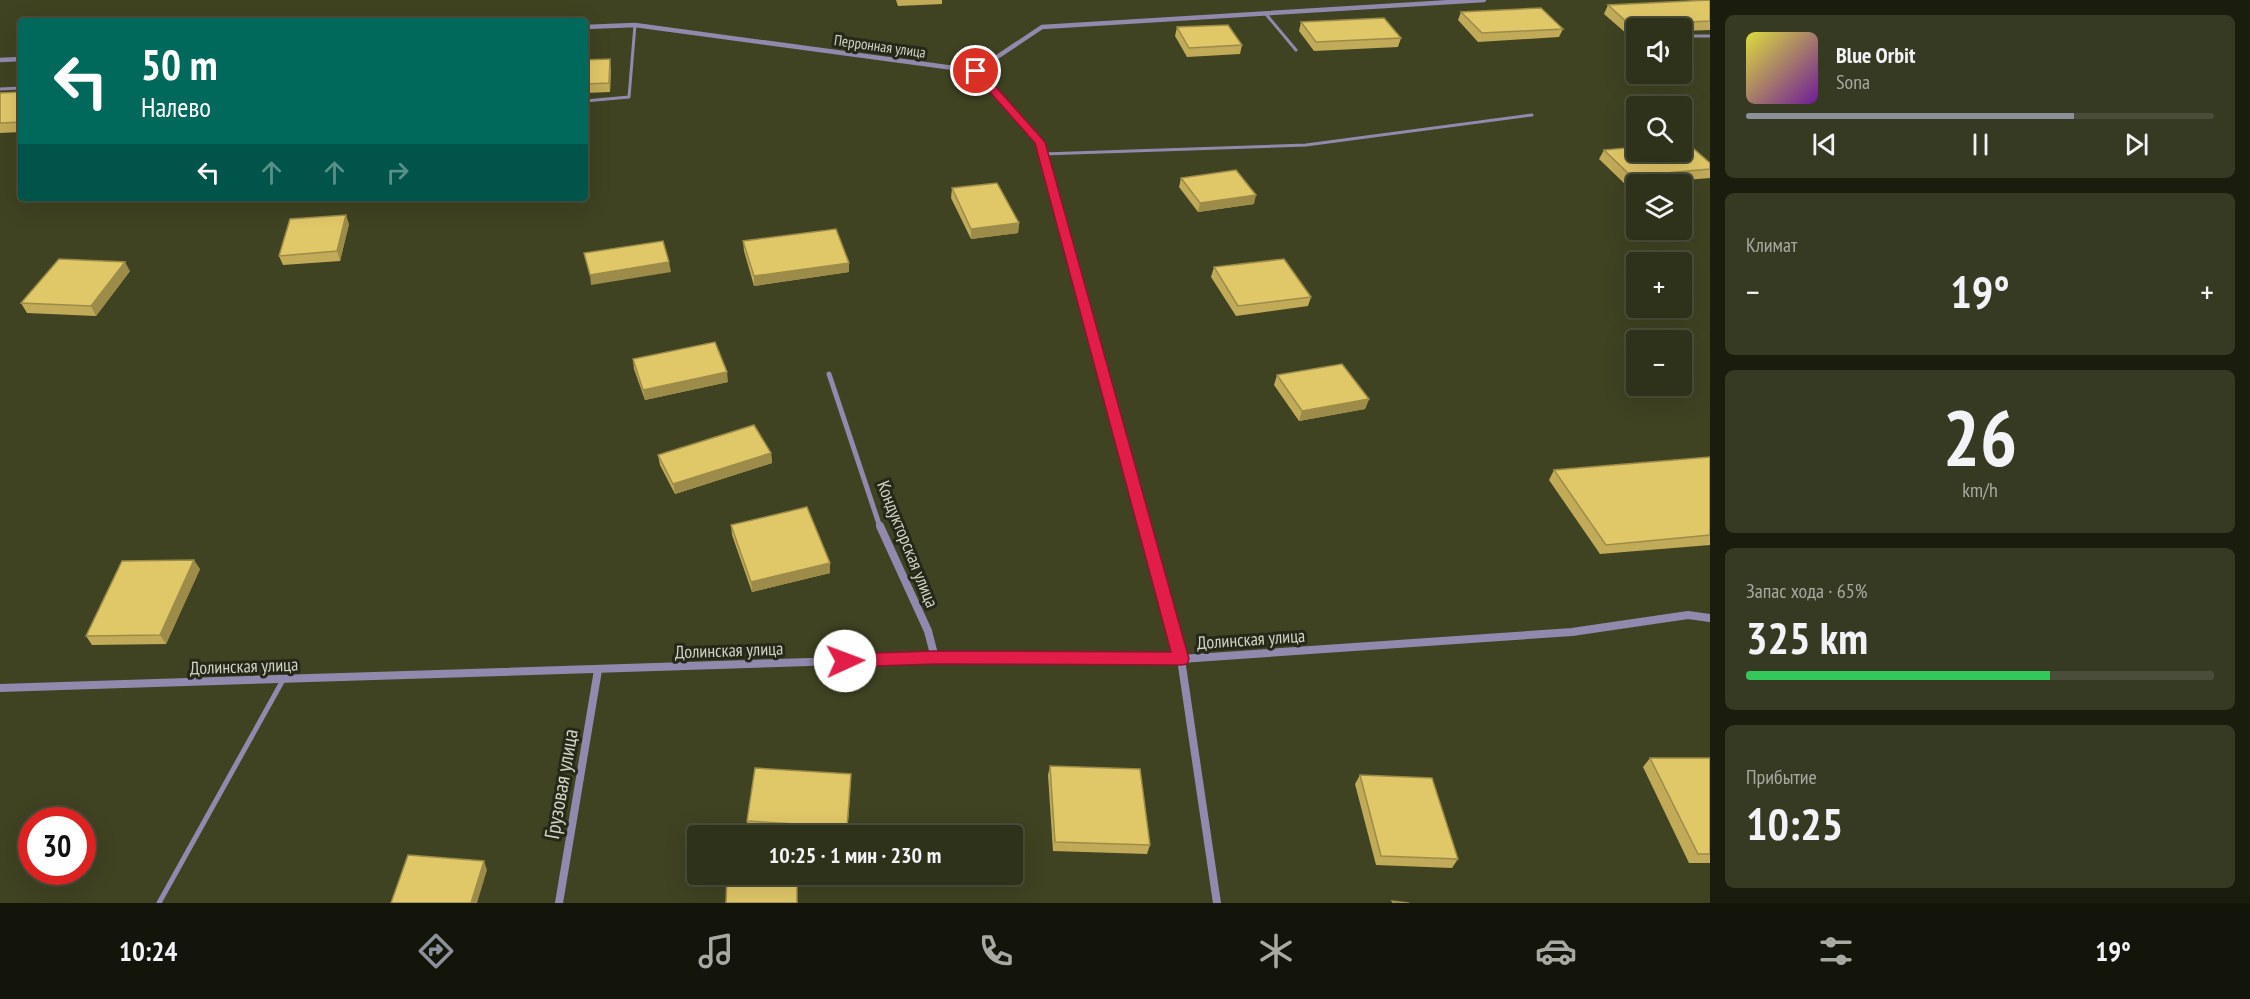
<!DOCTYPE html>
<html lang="ru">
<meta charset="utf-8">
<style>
body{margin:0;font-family:"PT Sans Narrow",sans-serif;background:#373a23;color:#f1f3f6;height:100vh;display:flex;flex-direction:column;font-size:22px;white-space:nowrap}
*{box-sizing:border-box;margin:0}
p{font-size:20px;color:#a7aaa2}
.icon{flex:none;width:33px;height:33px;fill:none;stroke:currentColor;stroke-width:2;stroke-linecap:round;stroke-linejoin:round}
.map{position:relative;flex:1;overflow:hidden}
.details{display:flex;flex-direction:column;gap:15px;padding:15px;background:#1a1c0e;width:540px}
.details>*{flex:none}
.guide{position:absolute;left:18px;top:18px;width:570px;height:183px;border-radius:6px;box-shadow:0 6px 24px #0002,0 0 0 2px #4a4d39;background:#00695c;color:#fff;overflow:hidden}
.buttons{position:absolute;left:1626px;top:18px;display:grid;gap:12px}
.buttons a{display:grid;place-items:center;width:66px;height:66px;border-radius:6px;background:#2f321a;box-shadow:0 6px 24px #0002,0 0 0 2px #4a4d39;font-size:30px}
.speed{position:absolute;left:18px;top:807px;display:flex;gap:12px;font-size:30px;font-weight:700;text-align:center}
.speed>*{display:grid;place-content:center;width:78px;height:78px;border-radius:50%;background:#2f321a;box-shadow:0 6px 24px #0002,0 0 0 2px #4a4d39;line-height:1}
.speed .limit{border:9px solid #d22;background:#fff;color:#111}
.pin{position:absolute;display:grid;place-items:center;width:51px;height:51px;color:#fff;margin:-26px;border:3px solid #fff;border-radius:50%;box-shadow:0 2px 6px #0007}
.me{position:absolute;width:66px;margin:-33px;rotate:88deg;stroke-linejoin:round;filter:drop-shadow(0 0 4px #0008)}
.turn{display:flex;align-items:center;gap:21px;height:126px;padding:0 24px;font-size:27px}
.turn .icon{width:78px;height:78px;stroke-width:2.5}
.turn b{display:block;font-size:42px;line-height:51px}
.lanes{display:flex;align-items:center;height:57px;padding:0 24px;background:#0003;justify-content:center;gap:30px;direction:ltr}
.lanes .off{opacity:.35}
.big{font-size:45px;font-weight:700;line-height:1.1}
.details .tile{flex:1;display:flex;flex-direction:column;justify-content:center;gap:9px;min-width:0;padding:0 21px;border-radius:9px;background:#373a23}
.details .dial{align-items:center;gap:0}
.dial b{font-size:78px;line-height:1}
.song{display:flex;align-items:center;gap:18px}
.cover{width:72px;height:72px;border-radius:9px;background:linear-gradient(135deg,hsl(60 70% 55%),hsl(280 70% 35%))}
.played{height:6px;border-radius:3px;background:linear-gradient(90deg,#8c9099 70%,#4a4d39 70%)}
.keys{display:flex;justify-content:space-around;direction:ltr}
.heat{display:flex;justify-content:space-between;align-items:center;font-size:33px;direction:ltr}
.charge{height:9px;border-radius:4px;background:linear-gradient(90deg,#34c759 65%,#4a4d39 0)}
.trip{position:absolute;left:687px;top:825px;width:336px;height:60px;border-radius:6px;background:#2f321a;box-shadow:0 6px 24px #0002,0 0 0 2px #4a4d39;font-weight:700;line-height:60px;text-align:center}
.dock{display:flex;height:96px;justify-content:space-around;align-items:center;background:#13140a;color:#a7aaa2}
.dock .icon{width:42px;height:42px}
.dock .on{color:#8c9099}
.dock b{font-size:27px;color:#f1f3f6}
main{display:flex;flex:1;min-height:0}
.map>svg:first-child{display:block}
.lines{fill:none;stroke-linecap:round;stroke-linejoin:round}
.service-far1{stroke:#918aae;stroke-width:3}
.service{stroke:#918aae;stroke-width:5}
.minor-far2{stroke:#918aae;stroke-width:4.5}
.minor-far1{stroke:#918aae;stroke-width:5}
.minor{stroke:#918aae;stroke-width:8}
.wall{fill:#c1ab59}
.shaded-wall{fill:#9d8b49}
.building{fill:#e0c768;stroke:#9d8b49;stroke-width:1.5}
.route{fill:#e11d48;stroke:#92132f;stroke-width:1.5}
.labels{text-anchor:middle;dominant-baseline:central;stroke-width:6;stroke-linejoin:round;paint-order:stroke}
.far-street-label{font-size:15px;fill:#d1d5c2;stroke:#262819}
.street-label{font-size:18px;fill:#d1d5c2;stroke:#262819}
.near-street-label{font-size:21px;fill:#d1d5c2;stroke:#262819}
</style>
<main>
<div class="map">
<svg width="1710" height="903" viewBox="0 0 1710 903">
<rect width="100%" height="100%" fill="#3f4322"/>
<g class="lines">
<g class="service-far1">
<path d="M1265,13L1296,50"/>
<path d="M1682,36H1710"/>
<path d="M0,89L21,88"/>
<path d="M585,101L629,97L635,25"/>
<path d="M1043,154L1306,145L1532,115"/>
</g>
<path class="service" d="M159,903L283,680"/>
<g class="minor-far2">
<path d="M585,27L635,25L976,71L1042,27L1484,0"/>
<path d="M0,60L21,59"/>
<path d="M976,71L1040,142L1065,232"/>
</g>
<g class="minor-far1">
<path d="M1064,231L1145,527"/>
<path d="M829,374L880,527"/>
</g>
<g class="minor">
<path d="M880,526L928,631L935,658"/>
<path d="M1145,526L1181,659L1217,903"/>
<path d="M0,688L935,658L1181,659L1572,632L1688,615L1710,618"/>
<path d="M559,903L598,670"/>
</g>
</g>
<g class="wall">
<path d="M896,0H942V4L898,6Z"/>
<path d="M1710,0V30L1682,31V28H1636V33L1627,34L1604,14L1608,5Z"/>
<path d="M1461,12L1563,29L1559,37L1478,42L1458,20Z"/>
<path d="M1301,22L1401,38L1398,47L1314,51L1299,31Z"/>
<path d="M1177,27L1242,45L1240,54L1187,57L1175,36Z"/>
<path d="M585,60L611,68L610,92L585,93Z"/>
<path d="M21,92V132L0,133V93Z"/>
<path d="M1604,150L1710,163V178L1626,185L1599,159Z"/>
<path d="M1181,178L1254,204L1198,212L1179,187Z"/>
<path d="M952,188L1019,223L1018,233L971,239L951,198Z"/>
<path d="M349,224L340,261L283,265L279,256Z"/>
<path d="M743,241L849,263V272L754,286L744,251Z"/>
<path d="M1214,267L1311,297L1308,306L1236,316L1211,277Z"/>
<path d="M130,271L96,316L27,313L21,303Z"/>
<path d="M633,359L728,382L645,400L634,369Z"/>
<path d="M1277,375L1369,399L1365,409L1299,421L1274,385Z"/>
<path d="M771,453L772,463L675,494L660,465L658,455Z"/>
<path d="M1710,457V545L1600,554L1549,480L1554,470Z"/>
<path d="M731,525L830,563V573L752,592L732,535Z"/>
<path d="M200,569L166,644L92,645L86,636Z"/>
<path d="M1650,758H1710V863H1689L1643,767Z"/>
<path d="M1050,766L1150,845L1147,854L1053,851L1048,775Z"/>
<path d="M851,774L847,836L748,830L747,821Z"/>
<path d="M1360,775L1458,859L1452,868L1376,865L1355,784Z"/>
</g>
<g class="shaded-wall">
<path d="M610,59L611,68L610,92L609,83Z"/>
<path d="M1256,195L1254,204L1198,212L1200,203Z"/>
<path d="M346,215L349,224L340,261L337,251Z"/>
<path d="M1019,223L1018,233L971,239V229Z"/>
<path d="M125,262L130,271L96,316L91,306Z"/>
<path d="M669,262L671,272L591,285L590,275Z"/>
<path d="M849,263V272L754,286V276Z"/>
<path d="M727,372L728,382L645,400L643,390Z"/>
<path d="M1369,399L1365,409L1299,421L1302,411Z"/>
<path d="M771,453L772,463L675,494L673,484Z"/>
<path d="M194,560L200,569L166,644L160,635Z"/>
<path d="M830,563V573L752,592L751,582Z"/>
<path d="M851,774V783L847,836V827Z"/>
<path d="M484,861L487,870L477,903H471Z"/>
</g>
<g class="building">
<path d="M1710,0V21L1630,25L1608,5Z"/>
<path d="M1541,8L1563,29L1482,33L1461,12Z"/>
<path d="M1384,18L1401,38L1316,42L1301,22Z"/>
<path d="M1228,25L1242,45L1189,48L1177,27Z"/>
<path d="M610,59L609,83L585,84V60Z"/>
<path d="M21,92V122L0,123V93Z"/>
<path d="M1682,143H1687L1710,163V169L1631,176L1604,150L1636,147V152H1682Z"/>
<path d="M1236,170L1256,195L1200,203L1181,178Z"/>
<path d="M997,183L1019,223L971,229L952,188Z"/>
<path d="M346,215L337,251L279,256L290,219Z"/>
<path d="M836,229L849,263L754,276L743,241Z"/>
<path d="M663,241L669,262L590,275L584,253Z"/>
<path d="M59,259L125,262L91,306L21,303Z"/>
<path d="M1284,259L1311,297L1238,306L1214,267Z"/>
<path d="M715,342L727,372L643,390L633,359Z"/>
<path d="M1342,364L1369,399L1302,411L1277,375Z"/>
<path d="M754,425L771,453L673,484L658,455Z"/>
<path d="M1710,457V535L1606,545L1554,470Z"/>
<path d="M807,507L830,563L751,582L731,525Z"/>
<path d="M194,560L160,635L86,636L122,561Z"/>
<path d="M1650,758H1710V854H1698Z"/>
<path d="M1050,766L1140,769L1150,845L1055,842Z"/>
<path d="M755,768L851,774L847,827L747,821Z"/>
<path d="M1360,775L1432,778L1458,859L1381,856Z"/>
<path d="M408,855L484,861L471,903H391Z"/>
<path d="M727,874H797V903H726Z"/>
<path d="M1392,901L1409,903H1393Z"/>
</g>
<path class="route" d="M976,68L980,69L1045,142L1189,659L1187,664L1181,665L935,664L845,667L840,666L837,661L840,656L845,654L935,651L1171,652L1035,143L973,73L972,71Z"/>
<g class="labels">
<g class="far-street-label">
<text transform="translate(880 46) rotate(8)">Перронная улица</text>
</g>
<g class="street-label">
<text transform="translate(908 544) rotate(68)">Кондукторская улица</text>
<text transform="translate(1251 639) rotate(-4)">Долинская улица</text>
<text transform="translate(729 650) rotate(-2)">Долинская улица</text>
<text transform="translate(244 666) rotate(-2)">Долинская улица</text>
</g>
<g class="near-street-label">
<text transform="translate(561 784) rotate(-80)">Грузовая улица</text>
</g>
</g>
</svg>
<div class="buttons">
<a><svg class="icon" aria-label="sound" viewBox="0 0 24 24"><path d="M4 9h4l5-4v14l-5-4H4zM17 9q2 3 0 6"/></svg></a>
<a><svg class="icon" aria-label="search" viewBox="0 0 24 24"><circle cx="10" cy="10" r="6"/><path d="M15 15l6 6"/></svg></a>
<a><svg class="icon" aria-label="layers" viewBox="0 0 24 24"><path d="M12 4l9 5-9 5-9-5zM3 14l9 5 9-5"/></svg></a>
<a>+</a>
<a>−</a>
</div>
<div class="speed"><div class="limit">30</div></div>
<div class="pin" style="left:976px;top:71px;background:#d93025"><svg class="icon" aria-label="arrive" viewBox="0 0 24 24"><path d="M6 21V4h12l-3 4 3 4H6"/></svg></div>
<svg class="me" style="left:845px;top:661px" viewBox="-20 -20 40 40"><circle r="19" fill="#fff"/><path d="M0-13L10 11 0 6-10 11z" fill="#e11d48"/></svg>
<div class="trip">10:25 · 1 мин · 230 m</div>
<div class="guide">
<div class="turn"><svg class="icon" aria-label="left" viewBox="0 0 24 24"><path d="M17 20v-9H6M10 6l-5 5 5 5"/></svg><div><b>50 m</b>Налево</div></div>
<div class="lanes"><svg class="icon" aria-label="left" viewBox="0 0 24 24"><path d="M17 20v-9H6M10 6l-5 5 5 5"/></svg><svg class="icon off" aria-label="ahead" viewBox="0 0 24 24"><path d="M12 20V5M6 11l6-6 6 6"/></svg><svg class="icon off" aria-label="ahead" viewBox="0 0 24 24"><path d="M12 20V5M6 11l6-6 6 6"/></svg><svg class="icon off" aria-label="right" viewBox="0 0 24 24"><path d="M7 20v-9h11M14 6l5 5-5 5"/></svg></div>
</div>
</div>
<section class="details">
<div class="tile">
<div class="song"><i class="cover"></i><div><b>Blue Orbit</b><p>Sona</p></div></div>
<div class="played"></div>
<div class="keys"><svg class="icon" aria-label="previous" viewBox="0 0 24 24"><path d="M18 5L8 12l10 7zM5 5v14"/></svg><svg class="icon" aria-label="pause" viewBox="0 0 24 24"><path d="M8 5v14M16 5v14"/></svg><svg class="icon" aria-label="next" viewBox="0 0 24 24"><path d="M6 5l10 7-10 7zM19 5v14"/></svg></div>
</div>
<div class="tile"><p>Климат</p>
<div class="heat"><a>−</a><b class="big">19°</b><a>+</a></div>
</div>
<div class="tile dial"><b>26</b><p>km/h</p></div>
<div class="tile"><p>Запас хода · 65%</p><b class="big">325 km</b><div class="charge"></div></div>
<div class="tile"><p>Прибытие</p><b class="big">10:25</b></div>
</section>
</main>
<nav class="dock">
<b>10:24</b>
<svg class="icon on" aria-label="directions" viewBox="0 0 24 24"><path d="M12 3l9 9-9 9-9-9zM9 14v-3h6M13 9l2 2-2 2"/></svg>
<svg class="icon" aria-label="music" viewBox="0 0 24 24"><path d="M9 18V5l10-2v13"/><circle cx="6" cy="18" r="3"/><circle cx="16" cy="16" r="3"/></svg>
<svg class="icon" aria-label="phone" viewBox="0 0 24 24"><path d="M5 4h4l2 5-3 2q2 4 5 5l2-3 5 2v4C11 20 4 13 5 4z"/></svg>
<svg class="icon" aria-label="climate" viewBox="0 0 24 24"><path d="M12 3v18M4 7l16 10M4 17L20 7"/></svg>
<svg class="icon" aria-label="car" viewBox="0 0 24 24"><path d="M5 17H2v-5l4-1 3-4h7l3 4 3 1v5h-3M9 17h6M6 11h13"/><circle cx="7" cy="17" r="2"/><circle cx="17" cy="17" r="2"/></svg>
<svg class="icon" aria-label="filters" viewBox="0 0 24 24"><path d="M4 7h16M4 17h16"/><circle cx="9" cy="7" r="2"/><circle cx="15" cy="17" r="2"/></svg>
<b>19°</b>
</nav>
